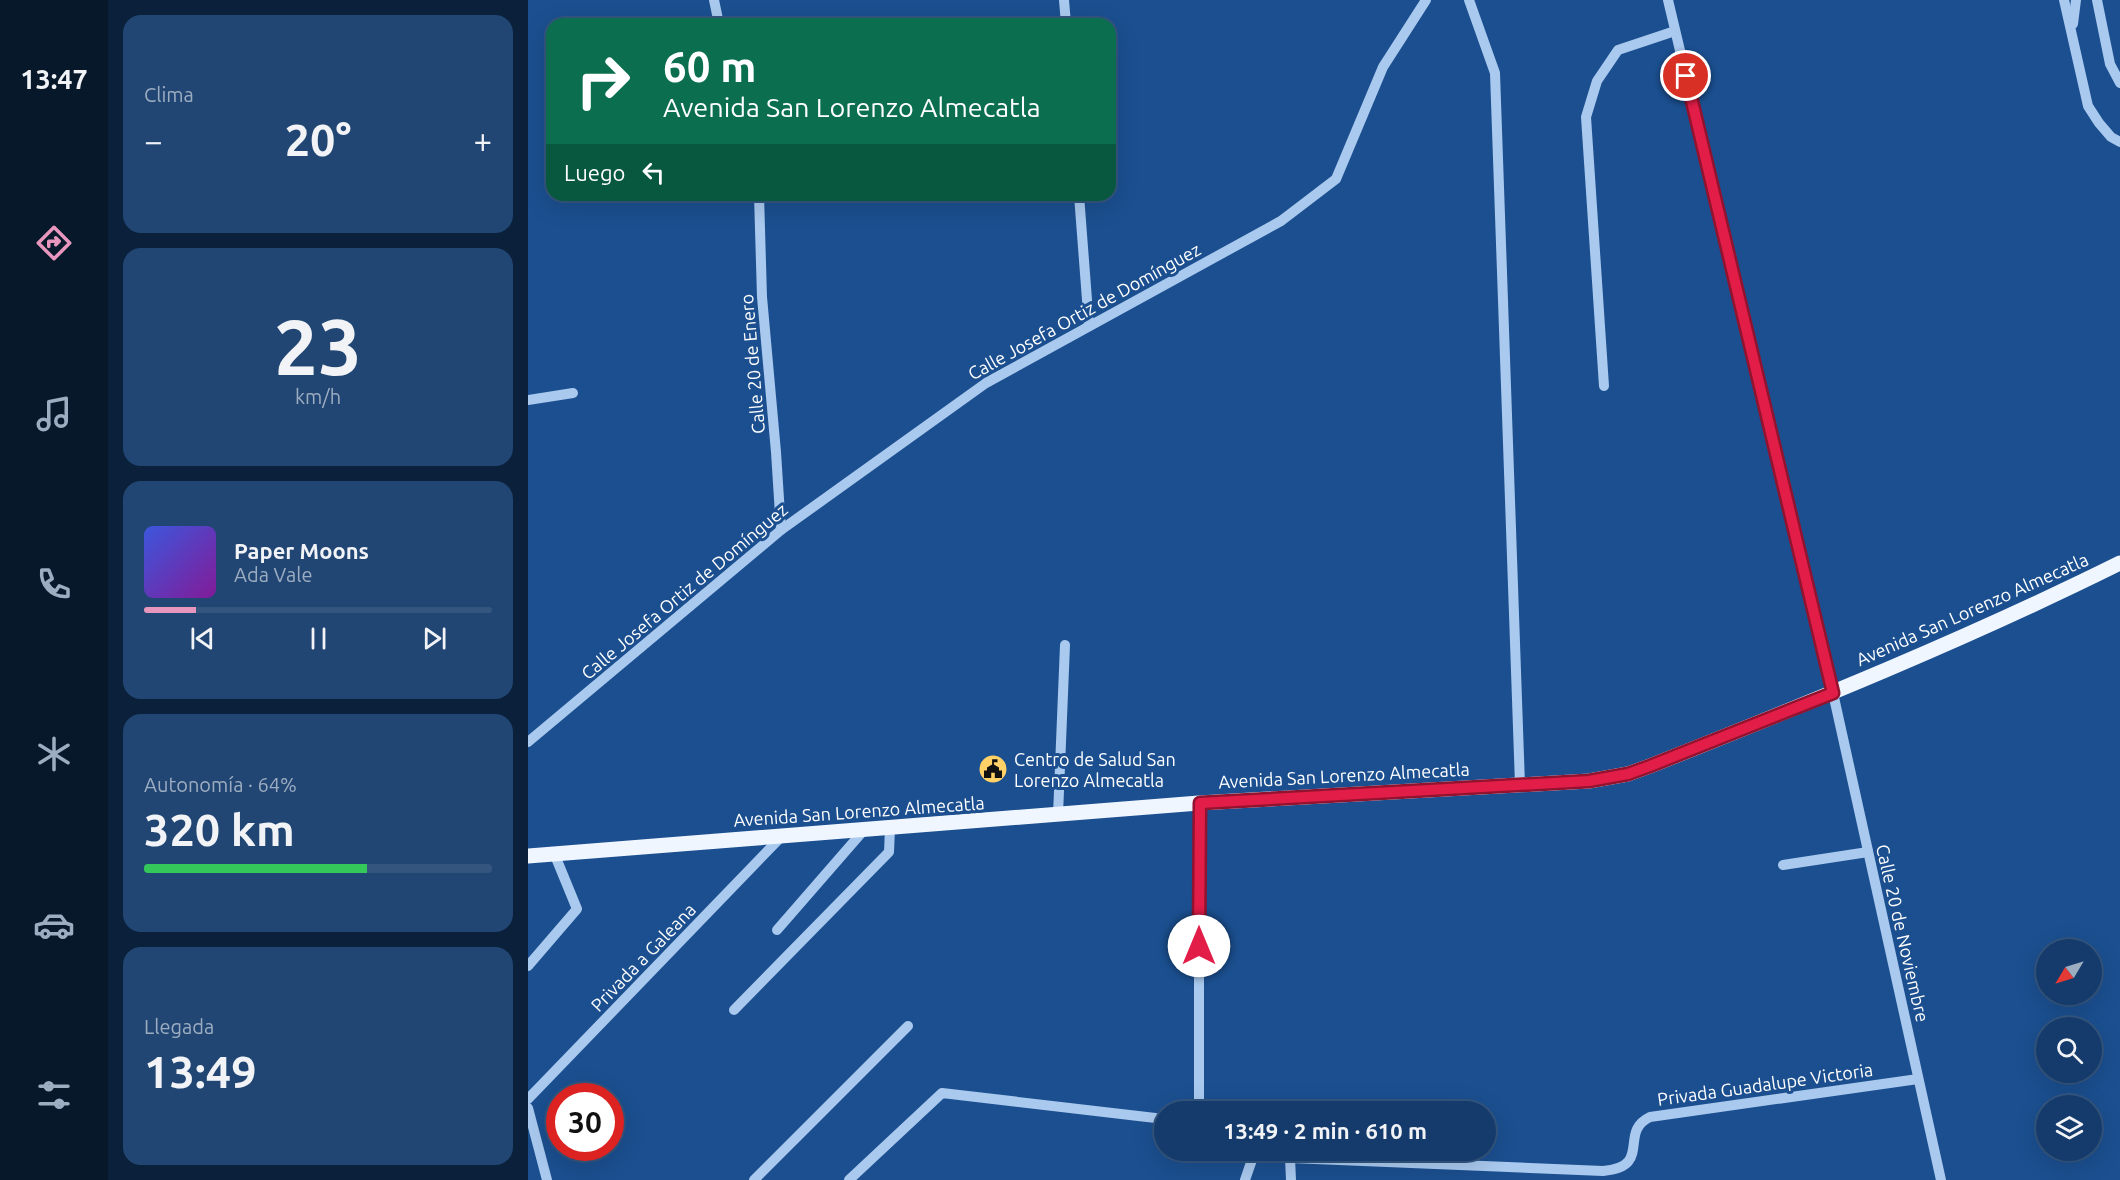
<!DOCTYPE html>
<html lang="es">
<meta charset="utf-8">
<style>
body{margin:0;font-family:Ubuntu,sans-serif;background:#214673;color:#f1f3f6;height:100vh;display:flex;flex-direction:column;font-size:22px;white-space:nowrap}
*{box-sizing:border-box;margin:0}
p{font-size:20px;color:#9dadc1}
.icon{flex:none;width:33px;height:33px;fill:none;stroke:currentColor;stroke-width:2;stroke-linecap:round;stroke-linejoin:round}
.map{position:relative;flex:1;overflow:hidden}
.side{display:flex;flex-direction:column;gap:15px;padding:15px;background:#0b203b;width:420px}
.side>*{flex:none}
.top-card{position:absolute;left:18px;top:18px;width:570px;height:183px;border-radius:18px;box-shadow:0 6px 24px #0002,0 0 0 2px #33557e;background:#0b6e4f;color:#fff;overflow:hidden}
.needle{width:39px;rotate:232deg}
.controls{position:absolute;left:1508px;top:939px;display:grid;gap:12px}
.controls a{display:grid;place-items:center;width:66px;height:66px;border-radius:50%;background:#143b6b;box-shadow:0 6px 24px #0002,0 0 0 2px #33557e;font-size:30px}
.speed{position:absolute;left:18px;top:1083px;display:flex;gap:12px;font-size:30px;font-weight:700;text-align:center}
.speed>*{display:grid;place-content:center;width:78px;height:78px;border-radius:50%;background:#143b6b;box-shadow:0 6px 24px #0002,0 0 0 2px #33557e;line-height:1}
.speed .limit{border:9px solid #d22;background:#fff;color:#111}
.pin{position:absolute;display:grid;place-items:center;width:51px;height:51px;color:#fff;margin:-26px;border:3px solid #fff;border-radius:50%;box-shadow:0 2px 6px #0007}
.me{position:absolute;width:66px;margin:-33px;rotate:0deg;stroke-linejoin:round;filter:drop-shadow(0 0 4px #0008)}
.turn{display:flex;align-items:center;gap:21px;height:126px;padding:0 18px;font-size:27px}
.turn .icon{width:78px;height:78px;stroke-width:2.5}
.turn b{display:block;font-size:42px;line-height:51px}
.then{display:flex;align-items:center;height:57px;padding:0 18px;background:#0003;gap:12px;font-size:22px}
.big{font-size:45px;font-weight:700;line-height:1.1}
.side .widget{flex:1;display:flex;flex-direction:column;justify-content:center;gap:9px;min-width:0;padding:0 21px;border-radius:18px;background:#214673}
.side .dial{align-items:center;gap:0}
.dial b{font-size:78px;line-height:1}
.song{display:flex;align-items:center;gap:18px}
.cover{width:72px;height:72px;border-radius:9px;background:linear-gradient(135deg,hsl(230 70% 55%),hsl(290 70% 35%))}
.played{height:6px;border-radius:3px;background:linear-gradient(90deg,#e797bd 15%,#33557e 15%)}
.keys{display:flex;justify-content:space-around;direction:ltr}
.heat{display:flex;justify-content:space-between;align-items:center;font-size:33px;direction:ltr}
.charge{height:9px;border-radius:4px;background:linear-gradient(90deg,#34c759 64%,#33557e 0)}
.trip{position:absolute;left:626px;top:1101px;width:342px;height:60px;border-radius:30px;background:#143b6b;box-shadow:0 6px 24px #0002,0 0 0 2px #33557e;font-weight:700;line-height:60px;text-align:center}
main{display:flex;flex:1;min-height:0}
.dock{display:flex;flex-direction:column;width:108px;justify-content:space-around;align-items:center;background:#08182b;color:#9dadc1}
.dock .icon{width:42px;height:42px}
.dock .on{color:#e797bd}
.dock b{font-size:27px;color:#f1f3f6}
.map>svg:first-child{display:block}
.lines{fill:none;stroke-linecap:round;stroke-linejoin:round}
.minor{stroke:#a9c9ee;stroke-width:10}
.major{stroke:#f0f6ff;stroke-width:15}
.route-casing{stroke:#92132f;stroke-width:15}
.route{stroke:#e11d48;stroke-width:10}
.labels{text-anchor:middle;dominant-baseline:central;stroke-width:6;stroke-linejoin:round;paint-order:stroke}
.street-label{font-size:18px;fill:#fff;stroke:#1b4f8f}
.poi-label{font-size:18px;fill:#fff;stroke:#1b4f8f;text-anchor:start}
</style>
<main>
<nav class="dock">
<b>13:47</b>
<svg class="icon on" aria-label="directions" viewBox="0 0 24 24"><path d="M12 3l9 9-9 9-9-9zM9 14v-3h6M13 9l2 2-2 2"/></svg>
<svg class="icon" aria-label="music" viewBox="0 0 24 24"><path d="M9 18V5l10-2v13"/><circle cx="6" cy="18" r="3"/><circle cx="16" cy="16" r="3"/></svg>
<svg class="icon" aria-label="phone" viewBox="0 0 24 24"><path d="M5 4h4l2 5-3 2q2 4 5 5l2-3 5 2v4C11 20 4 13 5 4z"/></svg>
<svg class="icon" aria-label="climate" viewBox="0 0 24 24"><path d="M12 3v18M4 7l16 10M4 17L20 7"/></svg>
<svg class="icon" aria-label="car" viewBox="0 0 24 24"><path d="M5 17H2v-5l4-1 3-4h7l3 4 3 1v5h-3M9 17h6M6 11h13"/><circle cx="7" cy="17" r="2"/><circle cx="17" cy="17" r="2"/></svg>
<svg class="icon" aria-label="filters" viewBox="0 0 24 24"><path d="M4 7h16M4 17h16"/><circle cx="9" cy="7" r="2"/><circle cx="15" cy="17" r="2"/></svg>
</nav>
<section class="side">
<div class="widget"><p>Clima</p>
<div class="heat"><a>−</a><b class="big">20°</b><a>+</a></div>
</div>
<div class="widget dial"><b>23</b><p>km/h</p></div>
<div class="widget">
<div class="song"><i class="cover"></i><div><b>Paper Moons</b><p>Ada Vale</p></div></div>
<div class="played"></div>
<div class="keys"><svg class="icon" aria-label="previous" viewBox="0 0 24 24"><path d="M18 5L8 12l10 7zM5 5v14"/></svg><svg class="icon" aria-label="pause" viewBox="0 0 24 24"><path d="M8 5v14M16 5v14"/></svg><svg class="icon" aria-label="next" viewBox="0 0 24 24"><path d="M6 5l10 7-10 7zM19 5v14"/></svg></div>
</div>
<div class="widget"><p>Autonomía · 64%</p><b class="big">320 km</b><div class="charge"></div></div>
<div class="widget"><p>Llegada</p><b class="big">13:49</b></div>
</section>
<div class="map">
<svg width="1592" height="1180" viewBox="0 0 1592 1180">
<rect width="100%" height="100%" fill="#1b4f8f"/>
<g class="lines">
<g class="minor">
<path d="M186,0L191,24"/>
<path d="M536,0L538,24"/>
<path d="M941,0L967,73L992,785"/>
<path d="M1140,0L1305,693L1413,1180"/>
<path d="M1536,0L1560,106L1571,123L1583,137L1592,142"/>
<path d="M1569,0L1582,64L1592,83"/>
<path d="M1545,24L1548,0"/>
<path d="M231,195L234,297L248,452L253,530"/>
<path d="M551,195L561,326"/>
<path d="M1076,386L1058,117L1069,81L1090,50L1147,31"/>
<path d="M0,400L45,393"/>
<path d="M0,742L253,530L458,383L753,221L808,179L855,67L898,0"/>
<path d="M530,815L537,645"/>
<path d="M1255,865L1340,852"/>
<path d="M249,930L336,830"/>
<path d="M0,966L49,909L26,853"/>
<path d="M206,1010L361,852L362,828"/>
<path d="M0,1099L253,837"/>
<path d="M0,1108L19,1180"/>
<path d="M671,1112V803"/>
<path d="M727,1150L762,1158L1075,1171C1125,1167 1090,1132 1122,1117L1390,1079"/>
<path d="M762,1158L763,1180"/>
<path d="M226,1180L380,1026"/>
<path d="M321,1180L414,1093L636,1119"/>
<path d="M717,1180L727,1151"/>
</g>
<path class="major" d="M0,856L671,803L1061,781L1100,774L1122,766C1281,703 1439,639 1592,563"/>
</g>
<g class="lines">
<g class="route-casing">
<path id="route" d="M671,946L672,803L1061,781L1100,774L1122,766L1305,693L1158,76"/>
</g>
<use href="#route" class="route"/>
</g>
<defs>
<g id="civic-disc" transform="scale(1.5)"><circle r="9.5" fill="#ffd166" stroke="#1b4f8f"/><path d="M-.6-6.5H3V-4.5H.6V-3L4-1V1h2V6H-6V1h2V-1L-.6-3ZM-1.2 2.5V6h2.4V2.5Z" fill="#111"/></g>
</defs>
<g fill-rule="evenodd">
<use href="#civic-disc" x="465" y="769"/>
</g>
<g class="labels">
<g class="street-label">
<text transform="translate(556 311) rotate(-29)">Calle Josefa Ortiz de Domínguez</text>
<text transform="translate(224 364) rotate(-95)">Calle 20 de Enero</text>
<text transform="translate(156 591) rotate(-40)">Calle Josefa Ortiz de Domínguez</text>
<text transform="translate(1444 609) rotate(-24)">Avenida San Lorenzo Almecatla</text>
<text transform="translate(816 775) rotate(-3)">Avenida San Lorenzo Almecatla</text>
<text transform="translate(331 811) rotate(-4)">Avenida San Lorenzo Almecatla</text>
<text transform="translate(1375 933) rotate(77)">Calle 20 de Noviembre</text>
<text transform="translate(115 957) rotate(-46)">Privada a Galeana</text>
<text transform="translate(1237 1084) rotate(-8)">Privada Guadalupe Victoria</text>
</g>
<g class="poi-label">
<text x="486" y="759">Centro de Salud San<tspan x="486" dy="21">Lorenzo Almecatla</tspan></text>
</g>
</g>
</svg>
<div class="controls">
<a><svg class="needle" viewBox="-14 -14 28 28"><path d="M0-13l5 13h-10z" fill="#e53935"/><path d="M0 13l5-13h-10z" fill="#9dadc1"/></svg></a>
<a><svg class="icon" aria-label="search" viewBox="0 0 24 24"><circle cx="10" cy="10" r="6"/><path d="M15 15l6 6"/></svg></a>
<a><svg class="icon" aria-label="layers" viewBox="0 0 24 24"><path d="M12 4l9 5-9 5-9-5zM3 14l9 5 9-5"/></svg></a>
</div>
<div class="speed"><div class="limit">30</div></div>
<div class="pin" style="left:1158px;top:76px;background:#d93025"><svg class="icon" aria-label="arrive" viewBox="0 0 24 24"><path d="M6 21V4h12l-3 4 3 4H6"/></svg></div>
<svg class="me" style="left:671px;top:946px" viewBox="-20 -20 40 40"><circle r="19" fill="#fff"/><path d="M0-13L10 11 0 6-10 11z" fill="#e11d48"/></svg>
<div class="trip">13:49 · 2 min · 610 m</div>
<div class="top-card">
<div class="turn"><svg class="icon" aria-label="right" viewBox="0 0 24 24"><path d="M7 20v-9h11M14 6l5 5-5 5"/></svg><div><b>60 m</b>Avenida San Lorenzo Almecatla</div></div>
<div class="then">Luego<svg class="icon" aria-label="left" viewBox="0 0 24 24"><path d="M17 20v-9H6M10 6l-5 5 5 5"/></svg></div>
</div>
</div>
</main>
